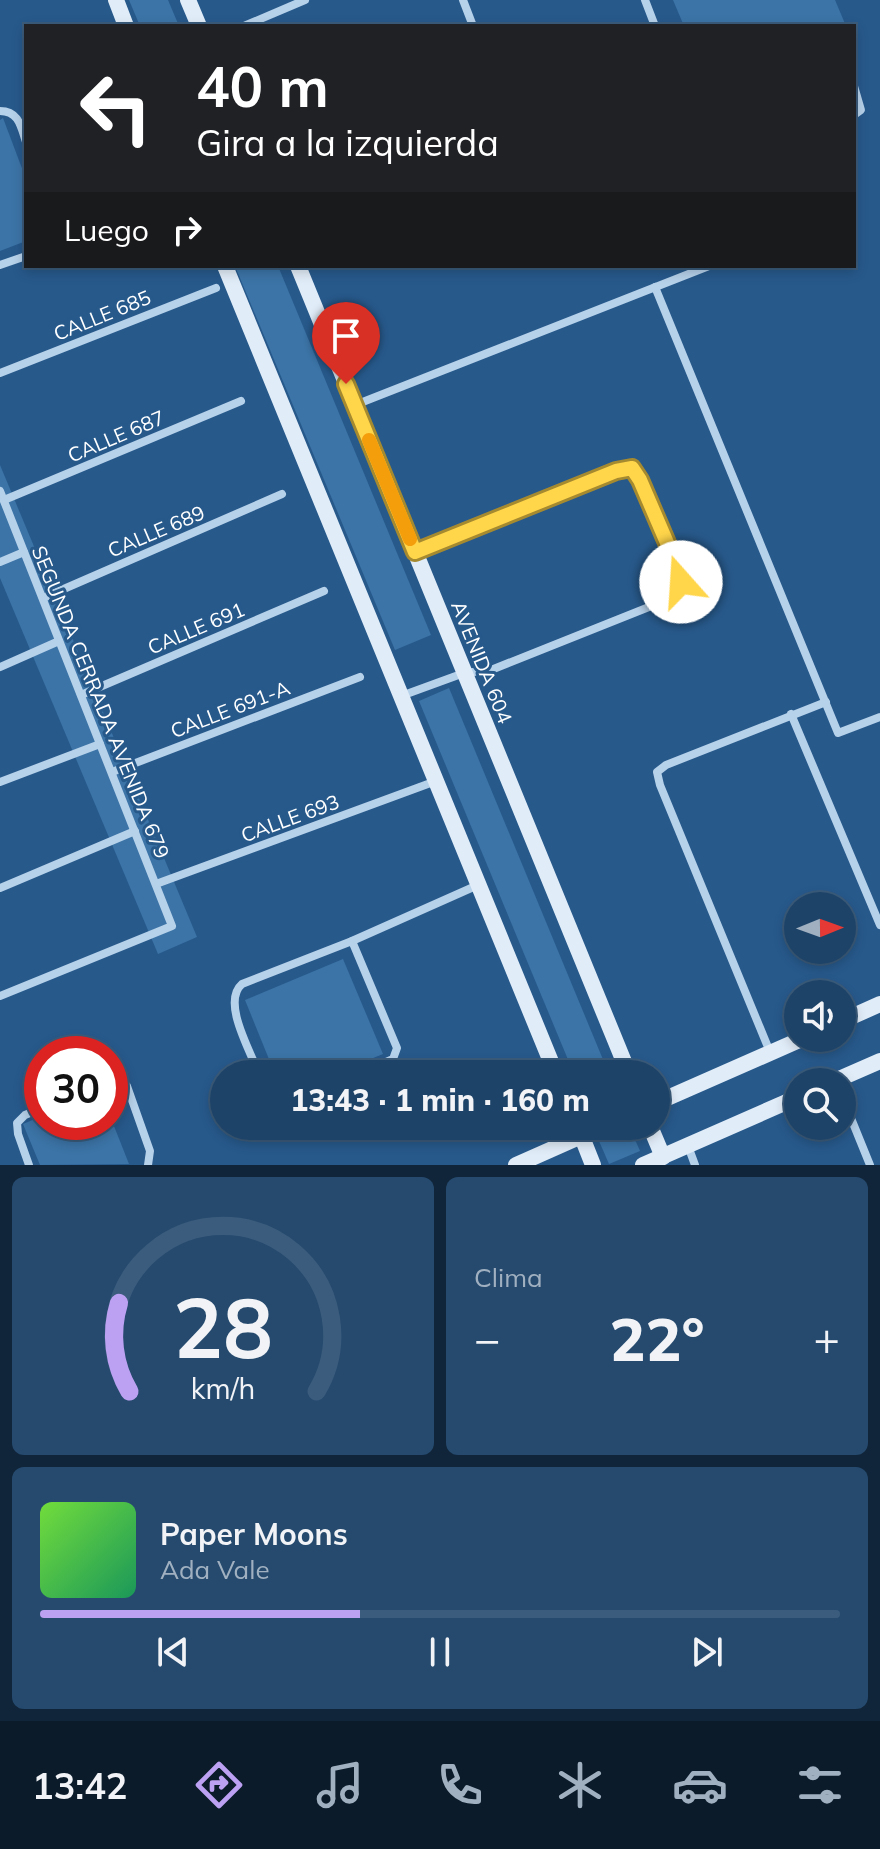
<!DOCTYPE html>
<html lang="es">
<meta charset="utf-8">
<style>
body{margin:0;font-family:Mulish,sans-serif;background:#254a6e;color:#f1f3f6;height:100vh;display:flex;flex-direction:column;font-size:30px;white-space:nowrap}
*{box-sizing:border-box;margin:0}
p{font-size:26px;color:#a0b0c0}
.icon{flex:none;width:44px;height:44px;fill:none;stroke:currentColor;stroke-width:2;stroke-linecap:round;stroke-linejoin:round}
.map{position:relative;height:1165px;overflow:hidden}
.drawer{display:flex;flex-direction:column;gap:12px;padding:12px;background:#102539;flex:1}
.drawer>*{flex:none}
.top-card{position:absolute;left:24px;top:24px;width:832px;height:244px;border-radius:0px;box-shadow:0 4px 12px #0003,0 0 0 2px #3b5c7c;background:#202124;color:#fff;overflow:hidden}
.needle{width:52px;rotate:89deg}
.tools{position:absolute;left:784px;top:892px;display:grid;gap:16px}
.tools a{display:grid;place-items:center;width:72px;height:72px;border-radius:50%;background:#1d4368;box-shadow:0 4px 12px #0003,0 0 0 2px #3b5c7c;font-size:40px}
.speed{position:absolute;left:24px;top:1036px;display:flex;gap:16px;font-size:40px;font-weight:700;text-align:center}
.speed>*{display:grid;place-content:center;width:104px;height:104px;border-radius:50%;background:#1d4368;box-shadow:0 4px 12px #0003,0 0 0 2px #3b5c7c;line-height:1}
.speed .limit{border:12px solid #d22;background:#fff;color:#111}
.pin{position:absolute;display:grid;place-items:center;width:68px;height:68px;color:#fff;margin:-82px -34px;border-radius:50% 50% 50% 0;rotate:-45deg;box-shadow:0 0 8px #0007}
.pin .icon{rotate:45deg}
.me{position:absolute;width:88px;margin:-44px;rotate:341deg;stroke-linejoin:round;filter:drop-shadow(0 0 6px #0008)}
.turn{display:flex;align-items:center;gap:28px;height:168px;padding:0 40px;font-size:36px}
.turn .icon{width:104px;height:104px;stroke-width:2.5}
.turn b{display:block;font-size:56px;line-height:68px}
.then{display:flex;align-items:center;height:76px;padding:0 40px;background:#0003;gap:16px;font-size:30px}
.big{font-size:60px;font-weight:800;line-height:1.1}
.drawer .tile{flex:1;display:flex;flex-direction:column;justify-content:center;gap:12px;min-width:0;padding:0 28px;border-radius:12px;background:#254a6e}
.drawer .dial{align-items:center;gap:0}
.dial svg{height:208px;overflow:visible;fill:none;stroke:#3b5c7c;stroke-width:7;stroke-linecap:round;text-anchor:middle}
.dial text{fill:#f1f3f6;stroke:none}
.song{display:flex;align-items:center;gap:24px}
.cover{width:96px;height:96px;border-radius:12px;background:linear-gradient(135deg,hsl(100 70% 55%),hsl(150 70% 35%))}
.played{height:8px;border-radius:4px;background:linear-gradient(90deg,#bca0f2 40%,#3b5c7c 40%)}
.keys{display:flex;justify-content:space-around;direction:ltr}
.heat{display:flex;justify-content:space-between;align-items:center;font-size:44px;direction:ltr}
.drawer .tiles{flex:1;display:grid;gap:12px;grid-template-columns:1fr 1fr}
.tile:last-child{grid-column:span 2}
.trip{position:absolute;left:210px;top:1060px;width:460px;height:80px;border-radius:40px;background:#1d4368;box-shadow:0 4px 12px #0003,0 0 0 2px #3b5c7c;font-weight:800;line-height:80px;text-align:center}
.menu{display:flex;height:128px;justify-content:space-around;align-items:center;background:#0c1b2a;color:#a0b0c0}
.menu .icon{width:56px;height:56px}
.menu .active{color:#bca0f2}
.menu b{font-size:36px;color:#f1f3f6}
.map>svg:first-child{display:block}
.green{fill:#3c74a7}
.lines{fill:none;stroke-linecap:round;stroke-linejoin:round}
.street{stroke:#b6d1ea;stroke-width:8}
.secondary{stroke:#e0ecf8;stroke-width:16}
.route-casing{stroke:#a68a30;stroke-width:20}
.route{stroke:#ffd54a;stroke-width:14}
.slow{stroke:#f59e0b;stroke-width:14}
.labels{text-anchor:middle;dominant-baseline:central;stroke-width:6;stroke-linejoin:round;paint-order:stroke}
.street-label{font-size:20px;fill:#fff;stroke:#27598b}
</style>
<div class="map">
<svg width="880" height="1165" viewBox="0 0 880 1165">
<rect width="100%" height="100%" fill="#27598b"/>
<g class="green">
<path d="M129,0H168L179,26H140Z"/>
<path d="M673,0H835L846,26H684Z"/>
<path d="M3,118L26,179V241L0,251V120Z"/>
<path d="M235,266H278L431,635L395,650Z"/>
<path d="M0,465L197,937L158,954L0,578Z"/>
<path d="M449,688L609,1074H574L419,701Z"/>
<path d="M343,959L383,1054L334,1074H275L245,1000Z"/>
<path d="M42,1116V1122H110V1116L129,1164L40,1165L23,1124Z"/>
<path d="M614,1126H629L640,1151L609,1164L596,1134Z"/>
</g>
<g class="lines">
<g class="street">
<path d="M463,0L473,26"/>
<path d="M645,0L655,26"/>
<path d="M244,26L305,0"/>
<path d="M854,86L861,110L854,115"/>
<path d="M0,111C19,111 21,127 26,142"/>
<path d="M0,265L26,256"/>
<path d="M655,287L838,733L880,717"/>
<path d="M0,373L216,288"/>
<path d="M355,405L709,266"/>
<path d="M0,491L172,926L0,996"/>
<path d="M4,500L241,401"/>
<path d="M0,562L24,552"/>
<path d="M43,598L282,494"/>
<path d="M0,667L59,641"/>
<path d="M81,695L324,591"/>
<path d="M401,696L464,673L491,670L664,601L679,592L680,573L640,480L632,468L616,471L416,552"/>
<path d="M791,714L880,925"/>
<path d="M112,772L360,677"/>
<path d="M0,782L100,744"/>
<path d="M156,884L436,781"/>
<path d="M0,888L135,831"/>
<path d="M352,941L397,1048L393,1059L359,1074"/>
<path d="M770,1052L660,785L657,772L666,765L826,702"/>
<path d="M259,1074C251,1052 221,1002 242,984L352,941L478,885"/>
<path d="M110,1079H121L127,1086L150,1151L148,1165"/>
<path d="M842,1096L870,1165"/>
<path d="M688,1146L695,1165"/>
<path d="M29,1165L18,1134L17,1123L25,1115L42,1108"/>
</g>
<g class="secondary">
<path d="M116,0L126,26"/>
<path d="M188,0L199,26"/>
<path d="M225,266L556,1074"/>
<path d="M298,266L629,1074"/>
<path d="M842,1021L880,1004"/>
<path d="M832,1082L880,1061"/>
<path d="M656,1103L804,1038"/>
<path d="M650,1126L663,1157"/>
<path d="M578,1127L593,1165"/>
<path d="M516,1165L604,1126"/>
<path d="M643,1165L798,1097"/>
</g>
</g>
<g class="lines">
<g class="route-casing">
<path id="route" d="M346,384L415,552L616,471L632,468L640,480L680,573L681,582"/>
</g>
<use href="#route" class="route"/>
<path class="slow" d="M369,440L410,539"/>
</g>
<g class="labels">
<g class="street-label">
<text transform="translate(102 315) rotate(-22)">CALLE 685</text>
<text transform="translate(116 436) rotate(-23)">CALLE 687</text>
<text transform="translate(156 531) rotate(-23)">CALLE 689</text>
<text transform="translate(196 628) rotate(-23)">CALLE 691</text>
<text transform="translate(482 662) rotate(68)">AVENIDA 604</text>
<text transform="translate(101 702) rotate(68)">SEGUNDA CERRADA AVENIDA 679</text>
<text transform="translate(230 709) rotate(-21)">CALLE 691-A</text>
<text transform="translate(290 818) rotate(-20)">CALLE 693</text>
</g>
</g>
</svg>
<div class="tools">
<a><svg class="needle" viewBox="-14 -14 28 28"><path d="M0-13l5 13h-10z" fill="#e53935"/><path d="M0 13l5-13h-10z" fill="#a0b0c0"/></svg></a>
<a><svg class="icon" aria-label="sound" viewBox="0 0 24 24"><path d="M4 9h4l5-4v14l-5-4H4zM17 9q2 3 0 6"/></svg></a>
<a><svg class="icon" aria-label="search" viewBox="0 0 24 24"><circle cx="10" cy="10" r="6"/><path d="M15 15l6 6"/></svg></a>
</div>
<div class="speed"><div class="limit">30</div></div>
<div class="pin" style="left:346px;top:384px;background:#d93025"><svg class="icon" aria-label="arrive" viewBox="0 0 24 24"><path d="M6 21V4h12l-3 4 3 4H6"/></svg></div>
<svg class="me" style="left:681px;top:582px" viewBox="-20 -20 40 40"><circle r="19" fill="#fff"/><path d="M0-13L10 11 0 6-10 11z" fill="#ffd54a"/></svg>
<div class="trip">13:43 · 1 min · 160 m</div>
<div class="top-card">
<div class="turn"><svg class="icon" aria-label="left" viewBox="0 0 24 24"><path d="M17 20v-9H6M10 6l-5 5 5 5"/></svg><div><b>40 m</b>Gira a la izquierda</div></div>
<div class="then">Luego<svg class="icon" aria-label="right" viewBox="0 0 24 24"><path d="M7 20v-9h11M14 6l5 5-5 5"/></svg></div>
</div>
</div>
<section class="drawer">
<div class="tiles">
<div class="tile dial"><svg viewBox="0 0 100 80">
<path d="M14 69A42 42 0 1 1 86 69"/>
<path d="M14 69A42 42 0 0 1 10 35" stroke="#bca0f2"/>
<text x="50" y="56" font-size="32" font-weight="700">28</text>
<text x="50" y="72" font-size="11">km/h</text>
</svg></div>
<div class="tile"><p>Clima</p>
<div class="heat"><a>−</a><b class="big">22°</b><a>+</a></div>
</div>
<div class="tile">
<div class="song"><i class="cover"></i><div><b>Paper Moons</b><p>Ada Vale</p></div></div>
<div class="played"></div>
<div class="keys"><svg class="icon" aria-label="previous" viewBox="0 0 24 24"><path d="M18 5L8 12l10 7zM5 5v14"/></svg><svg class="icon" aria-label="pause" viewBox="0 0 24 24"><path d="M8 5v14M16 5v14"/></svg><svg class="icon" aria-label="next" viewBox="0 0 24 24"><path d="M6 5l10 7-10 7zM19 5v14"/></svg></div>
</div>
</div>
</section>
<nav class="menu">
<b>13:42</b>
<svg class="icon active" aria-label="directions" viewBox="0 0 24 24"><path d="M12 3l9 9-9 9-9-9zM9 14v-3h6M13 9l2 2-2 2"/></svg>
<svg class="icon" aria-label="music" viewBox="0 0 24 24"><path d="M9 18V5l10-2v13"/><circle cx="6" cy="18" r="3"/><circle cx="16" cy="16" r="3"/></svg>
<svg class="icon" aria-label="phone" viewBox="0 0 24 24"><path d="M5 4h4l2 5-3 2q2 4 5 5l2-3 5 2v4C11 20 4 13 5 4z"/></svg>
<svg class="icon" aria-label="climate" viewBox="0 0 24 24"><path d="M12 3v18M4 7l16 10M4 17L20 7"/></svg>
<svg class="icon" aria-label="car" viewBox="0 0 24 24"><path d="M5 17H2v-5l4-1 3-4h7l3 4 3 1v5h-3M9 17h6M6 11h13"/><circle cx="7" cy="17" r="2"/><circle cx="17" cy="17" r="2"/></svg>
<svg class="icon" aria-label="filters" viewBox="0 0 24 24"><path d="M4 7h16M4 17h16"/><circle cx="9" cy="7" r="2"/><circle cx="15" cy="17" r="2"/></svg>
</nav>
